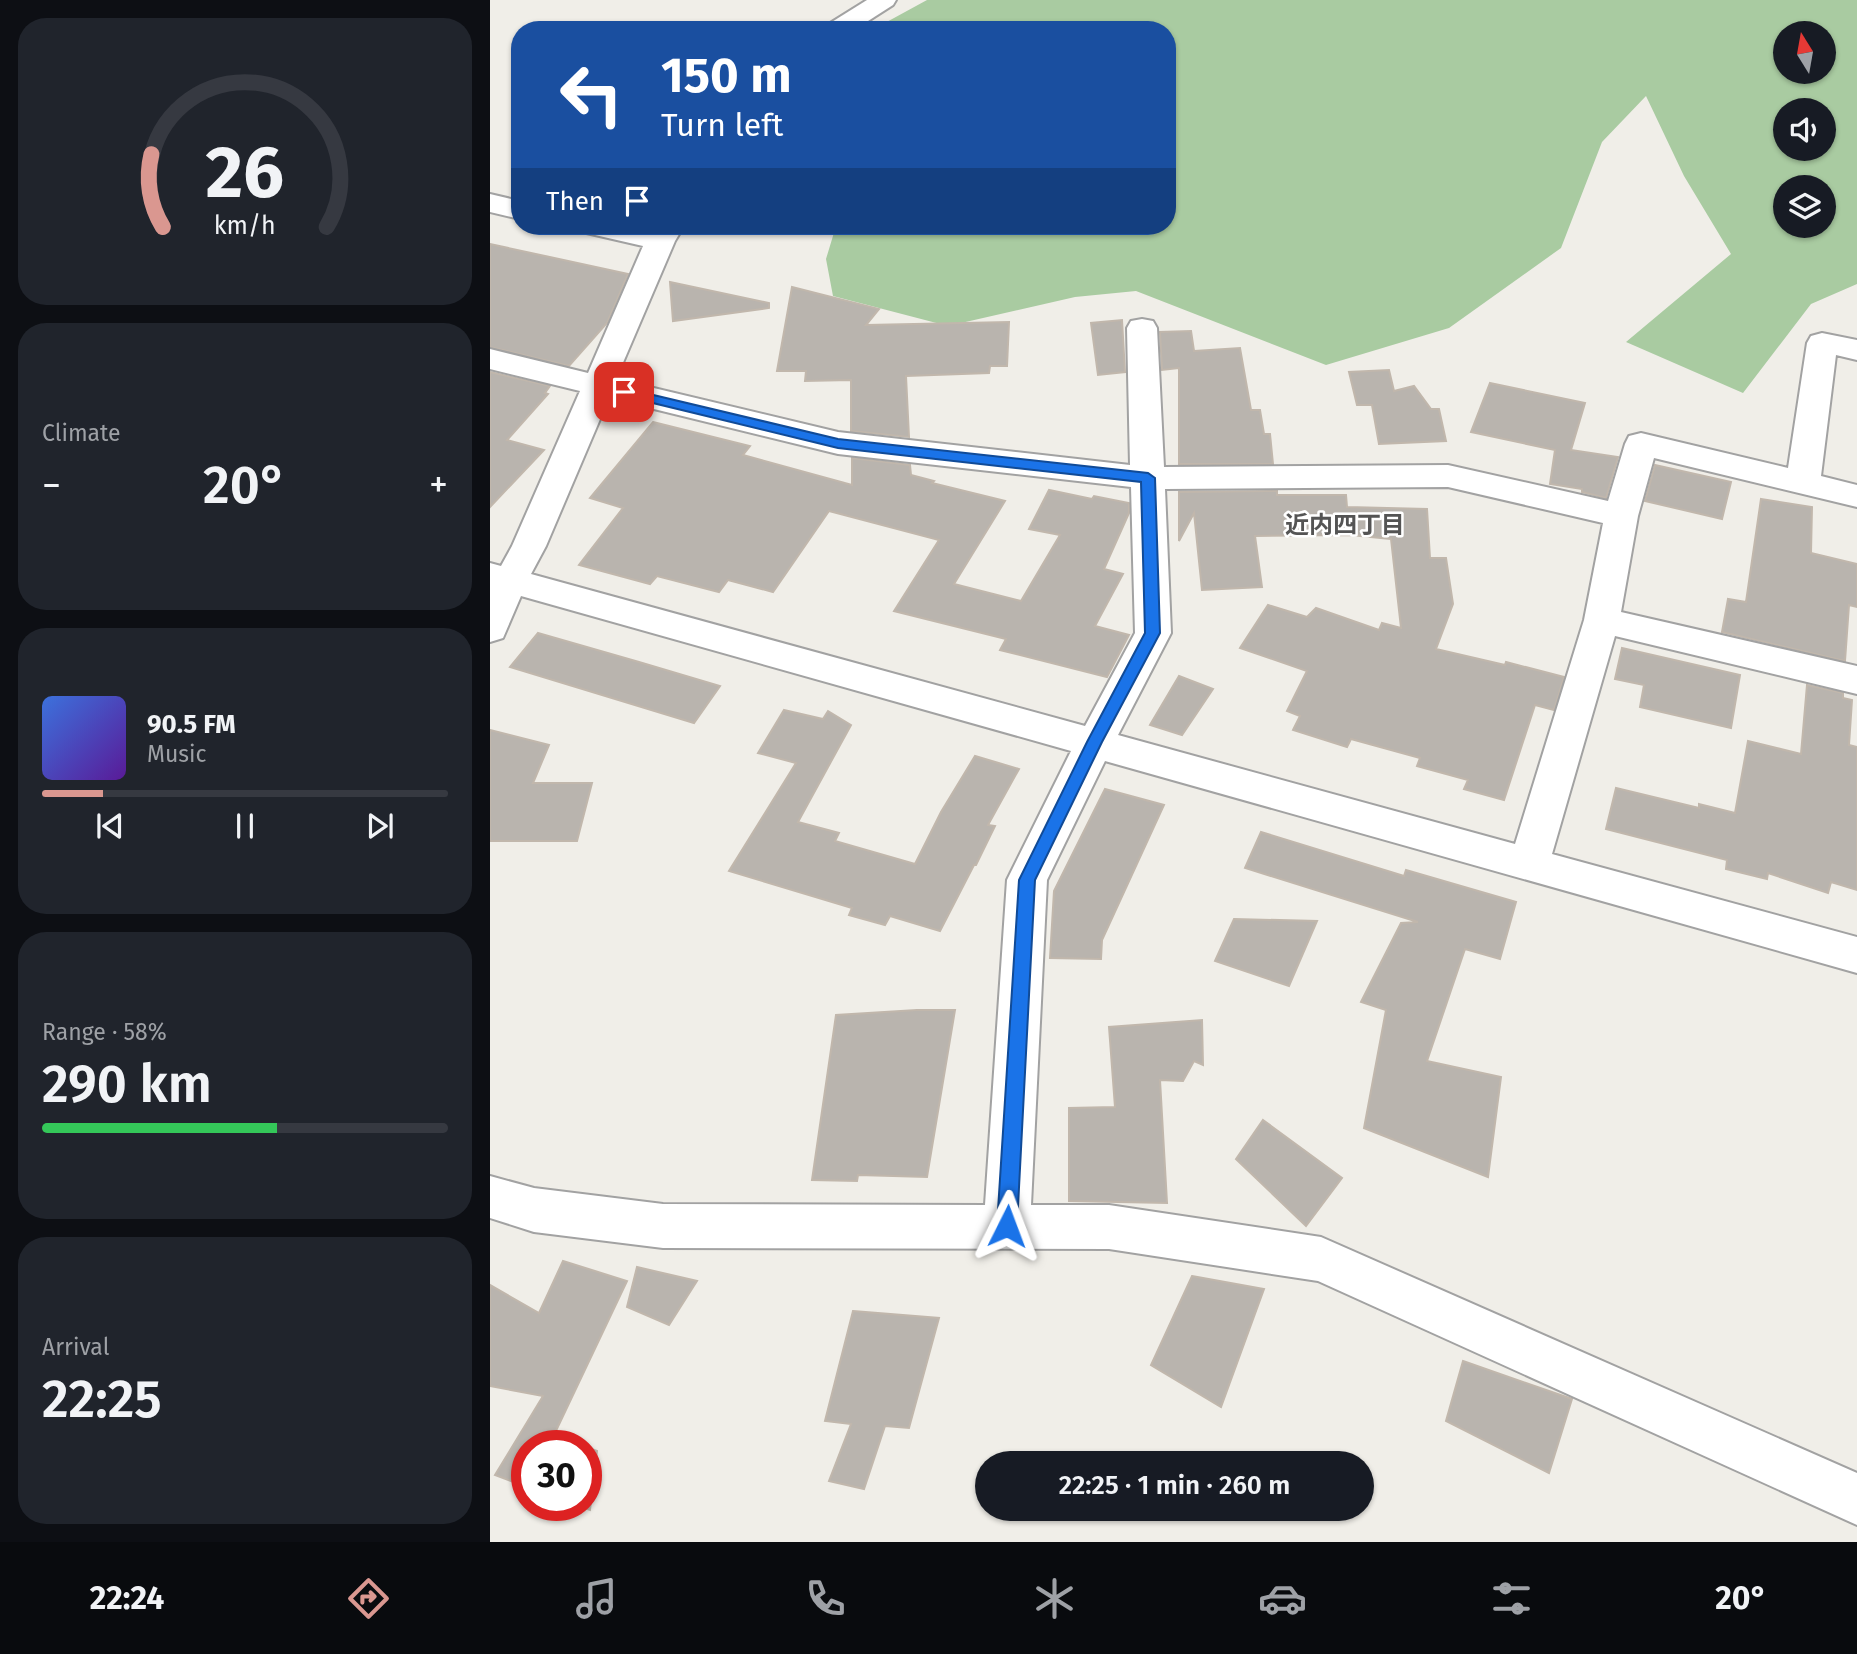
<!DOCTYPE html>
<meta charset="utf-8">
<style>
body{margin:0;font-family:"Fira Sans","Noto Sans JP",sans-serif;background:#20242c;color:#f1f3f6;height:100vh;display:flex;flex-direction:column;font-size:26px;white-space:nowrap}
*{box-sizing:border-box;margin:0}
p{font-size:23px;color:#9ea1a6}
.icon{flex:none;width:38px;height:38px;fill:none;stroke:currentColor;stroke-width:2;stroke-linecap:round;stroke-linejoin:round}
.map{position:relative;flex:1;overflow:hidden}
.panel{display:flex;flex-direction:column;gap:18px;padding:18px;background:#0d0f14;width:490px}
.panel>*{flex:none}
.hud{position:absolute;left:21px;top:21px;width:665px;height:214px;border-radius:28px;box-shadow:0 2px 5px #0004;background:#1a4fa0;color:#fff;overflow:hidden}
.needle{width:46px;rotate:349deg}
.controls{position:absolute;left:1283px;top:21px;display:grid;gap:14px}
.controls a{display:grid;place-items:center;width:63px;height:63px;border-radius:50%;background:#171b24;box-shadow:0 2px 5px #0004;font-size:35px}
.speed{position:absolute;left:21px;top:1430px;display:flex;gap:14px;font-size:35px;font-weight:700;text-align:center}
.speed>*{display:grid;place-content:center;width:91px;height:91px;border-radius:50%;background:#171b24;box-shadow:0 2px 5px #0004;line-height:1}
.speed .limit{border:10px solid #d22;background:#fff;color:#111}
.pin{position:absolute;display:grid;place-items:center;width:60px;height:60px;color:#fff;margin:-30px;border-radius:14px;box-shadow:0 4px 10px #0006}
.me{position:absolute;width:77px;margin:-38px;rotate:3deg;stroke-linejoin:round;filter:drop-shadow(0 0 5px #0008)}
.turn{display:flex;align-items:center;gap:24px;height:147px;padding:0 35px;font-size:32px}
.turn .icon{width:91px;height:91px;stroke-width:2.5}
.turn b{display:block;font-size:49px;line-height:60px}
.then{display:flex;align-items:center;height:66px;padding:0 35px;background:#0003;gap:14px;font-size:26px}
.big{font-size:52px;font-weight:600;line-height:1.1}
.panel .tile{flex:1;display:flex;flex-direction:column;justify-content:center;gap:10px;min-width:0;padding:0 24px;border-radius:28px;background:#20242c}
.panel .dial{align-items:center;gap:0}
.dial svg{height:182px;overflow:visible;fill:none;stroke:#363941;stroke-width:7;stroke-linecap:round;text-anchor:middle}
.dial text{fill:#f1f3f6;stroke:none}
.song{display:flex;align-items:center;gap:21px}
.cover{width:84px;height:84px;border-radius:10px;background:linear-gradient(135deg,hsl(220 70% 55%),hsl(270 70% 35%))}
.played{height:7px;border-radius:4px;background:linear-gradient(90deg,#da9790 15%,#363941 15%)}
.keys{display:flex;justify-content:space-around;direction:ltr}
.heat{display:flex;justify-content:space-between;align-items:center;font-size:38px;direction:ltr}
.charge{height:10px;border-radius:5px;background:linear-gradient(90deg,#34c759 58%,#363941 0)}
.trip{position:absolute;left:485px;top:1451px;width:399px;height:70px;border-radius:35px;background:#171b24;box-shadow:0 2px 5px #0004;font-weight:600;line-height:70px;text-align:center}
.menu{display:flex;height:112px;justify-content:space-around;align-items:center;background:#090b0e;color:#9ea1a6}
.menu .icon{width:49px;height:49px}
.menu .current{color:#da9790}
.menu b{font-size:32px;color:#f1f3f6}
main{display:flex;flex:1;min-height:0}
.map>svg:first-child{display:block}
.forest{fill:#a9cba1;fill-rule:evenodd}
.building{fill:#b9b4ae;stroke:#c1b7ac;stroke-width:2}
.lines{fill:none;stroke-linecap:round;stroke-linejoin:round}
.minor-casing{stroke:#a2a2a2;stroke-width:4}
.minor{fill:#fff;fill-rule:evenodd}
.route{fill:#1a73e8;stroke:#114b97;stroke-width:2}
.labels{text-anchor:middle;dominant-baseline:central;stroke-width:5;stroke-linejoin:round;paint-order:stroke}
.neighbourhood-label{font-size:24px;font-weight:bold;fill:#545454;stroke:#fff}
</style>
<main>
<section class="panel">
<div class="tile dial"><svg viewBox="0 0 100 80">
<path d="M14 69A42 42 0 1 1 86 69"/>
<path d="M14 69A42 42 0 0 1 9 37" stroke="#da9790"/>
<text x="50" y="56" font-size="32" font-weight="700">26</text>
<text x="50" y="72" font-size="11">km/h</text>
</svg></div>
<div class="tile"><p>Climate</p>
<div class="heat"><a>−</a><b class="big">20°</b><a>+</a></div>
</div>
<div class="tile">
<div class="song"><i class="cover"></i><div><b>90.5 FM</b><p>Music</p></div></div>
<div class="played"></div>
<div class="keys"><svg class="icon" aria-label="previous" viewBox="0 0 24 24"><path d="M18 5L8 12l10 7zM5 5v14"/></svg><svg class="icon" aria-label="pause" viewBox="0 0 24 24"><path d="M8 5v14M16 5v14"/></svg><svg class="icon" aria-label="next" viewBox="0 0 24 24"><path d="M6 5l10 7-10 7zM19 5v14"/></svg></div>
</div>
<div class="tile"><p>Range · 58%</p><b class="big">290 km</b><div class="charge"></div></div>
<div class="tile"><p>Arrival</p><b class="big">22:25</b></div>
</section>
<div class="map">
<svg width="1367" height="1542" viewBox="0 0 1367 1542">
<rect width="100%" height="100%" fill="#f0eee8"/>
<path class="forest" d="M437,0H1367V284L1321,304L1253,393L1136,342L1241,254L1194,176L1156,96L1112,142L1071,248L959,328L836,365L646,291L585,297L458,326L343,296L336,259L346,226H677V30H382ZM1295,33H1334V72H1295ZM1295,110H1334V149H1295ZM1295,187H1334V226H1295Z"/>
<g class="building">
<path d="M0,244L138,274L117,323L79,366L0,347Z"/>
<path d="M180,282L279,303V308L183,321Z"/>
<path d="M302,287L389,309L376,325L519,322L517,366H500L499,373L416,376L419,437L361,431V380L315,381L316,371H287Z"/>
<path d="M632,320L635,372L608,375L601,323Z"/>
<path d="M701,331L704,351L750,348L761,410H770L774,434H780L783,464H689V368L672,370L670,332Z"/>
<path d="M899,370L904,391L924,386L941,409H949L956,441L889,444L882,405H867L859,372Z"/>
<path d="M0,372L60,386L55,393L58,394L17,440L54,450L0,507Z"/>
<path d="M1000,383L1095,403L1081,450L1128,457L1116,498L1092,492V489L1060,484L1065,450L981,432Z"/>
<path d="M163,422L260,446L253,455L362,485V458L420,465L421,475L444,481L442,483L515,501L464,584L531,601L570,535L539,529L559,490L602,499L604,496L639,503V513L614,569L633,574L605,626L639,635L617,677L510,650L516,639L404,611L449,540L339,511L283,592L238,580L229,592L167,576L160,584L89,565L133,508L100,498Z"/>
<path d="M1165,465L1241,482L1232,519L1155,501Z"/>
<path d="M787,491V495H856L857,507L937,509L940,558H956L963,604L946,649L1015,665L1016,662L1074,677L1064,710L1045,705L1014,800L974,789L978,780L927,766L930,758L861,739L857,747L803,730L810,716L797,711L817,671L750,648L778,605L817,617L826,608L889,630L892,623L911,628L901,539L860,535L765,536L772,587L712,590L704,513L689,541V492Z"/>
<path d="M1271,499L1322,507L1321,553L1367,564V607L1359,605L1355,661L1232,632L1238,599L1256,602Z"/>
<path d="M48,633L149,662L230,686L204,723L20,667Z"/>
<path d="M1132,648L1250,675L1241,728L1150,707L1154,685L1125,679Z"/>
<path d="M689,676L723,689L692,735L660,725Z"/>
<path d="M1317,685L1353,693V698L1362,700L1359,745L1367,747V890L1341,882L1338,893L1278,873L1277,879L1236,869L1237,860L1116,829L1126,788L1209,808V804L1245,813L1258,741L1311,754Z"/>
<path d="M294,710L333,719L338,711L361,725L308,822L349,833L345,841L425,864L451,812L485,756L529,769L498,825L505,826L486,865H484L450,931L400,916L395,925L359,915L362,908L239,871L306,763L268,753Z"/>
<path d="M0,730L59,745L43,783H102L87,841H0Z"/>
<path d="M615,789L674,805L612,940L611,959L560,958L564,891Z"/>
<path d="M771,832L914,876L916,870L1026,902L1010,959L975,949L937,1061L1011,1077L998,1177L874,1128L896,1010L871,1002L911,923L928,922L755,868Z"/>
<path d="M744,919L827,921L799,986L725,961Z"/>
<path d="M427,1010H465L437,1177L368,1175L367,1181L322,1180L346,1015Z"/>
<path d="M712,1020L713,1065L704,1061L693,1081L670,1080L677,1203L579,1201V1108L625,1107L619,1027Z"/>
<path d="M773,1120L852,1178L816,1226L746,1159Z"/>
<path d="M73,1261L137,1281L64,1435L92,1446H37V1487L5,1475L53,1396L0,1386V1285L49,1313Z"/>
<path d="M147,1267L207,1281L179,1325L137,1307Z"/>
<path d="M702,1276L774,1289L731,1407L661,1365Z"/>
<path d="M363,1311L449,1318L419,1428L395,1426L374,1489L339,1481L361,1424L335,1421Z"/>
<path d="M973,1361L1082,1399L1059,1473L956,1421Z"/>
<path d="M96,1447L107,1451L100,1510L86,1505H96Z"/>
</g>
<g class="lines">
<g class="minor-casing">
<g id="minor">
<path d="M377,0H406L403,5L364,30H334L337,25Z"/>
<path d="M0,194L30,201V219L0,212Z"/>
<path d="M88,226H140L162,231L166,226H194L185,241L126,379L348,432L640,465L637,328L641,321L652,319L663,321L667,328L674,467L958,465L1118,501L1135,444L1139,436L1151,433L1298,468L1317,343L1321,336L1332,333L1367,340V360L1346,355L1331,476L1367,485V507L1164,458L1148,516L1131,612L1367,666V694L1125,636L1062,854L1367,937V973L615,761L557,880L541,1205H619L831,1237L1367,1473V1525L828,1281L619,1249L173,1248L44,1232L0,1218V1176L44,1188L173,1204L495,1205L517,880L581,751L31,596L13,638L0,642V563L11,566L22,546L90,391L0,369V349L98,373L153,246L92,232ZM119,398L348,454L641,487L645,633L595,726L41,574L56,546ZM958,487L1113,523L1094,620L1025,844L628,735L681,633L675,489Z"/>
</g>
</g>
<use href="#minor" class="minor"/>
</g>
<path class="route" d="M134,388L348,439L658,473L665,478L670,633L612,742L545,880L527,1226L524,1232L517,1235L510,1232L507,1226L529,880L597,742L655,633L651,482L348,448L130,395L128,392Z"/>
<g class="labels">
<g class="neighbourhood-label">
<text x="855" y="525">近内四丁目</text>
</g>
</g>
</svg>
<div class="controls">
<a><svg class="needle" viewBox="-14 -14 28 28"><path d="M0-13l5 13h-10z" fill="#e53935"/><path d="M0 13l5-13h-10z" fill="#9ea1a6"/></svg></a>
<a><svg class="icon" aria-label="sound" viewBox="0 0 24 24"><path d="M4 9h4l5-4v14l-5-4H4zM17 9q2 3 0 6"/></svg></a>
<a><svg class="icon" aria-label="layers" viewBox="0 0 24 24"><path d="M12 4l9 5-9 5-9-5zM3 14l9 5 9-5"/></svg></a>
</div>
<div class="speed"><div class="limit">30</div></div>
<div class="pin" style="left:134px;top:392px;background:#d93025"><svg class="icon" aria-label="arrive" viewBox="0 0 24 24"><path d="M6 21V4h12l-3 4 3 4H6"/></svg></div>
<svg class="me" style="left:517px;top:1226px" viewBox="-20 -20 40 40"><path d="M0-17L14 15 0 8-14 15z" fill="#1a73e8" stroke="#fff" stroke-width="4"/></svg>
<div class="trip">22:25 · 1 min · 260 m</div>
<div class="hud">
<div class="turn"><svg class="icon" aria-label="left" viewBox="0 0 24 24"><path d="M17 20v-9H6M10 6l-5 5 5 5"/></svg><div><b>150 m</b>Turn left</div></div>
<div class="then">Then<svg class="icon" aria-label="arrive" viewBox="0 0 24 24"><path d="M6 21V4h12l-3 4 3 4H6"/></svg></div>
</div>
</div>
</main>
<nav class="menu">
<b>22:24</b>
<svg class="icon current" aria-label="directions" viewBox="0 0 24 24"><path d="M12 3l9 9-9 9-9-9zM9 14v-3h6M13 9l2 2-2 2"/></svg>
<svg class="icon" aria-label="music" viewBox="0 0 24 24"><path d="M9 18V5l10-2v13"/><circle cx="6" cy="18" r="3"/><circle cx="16" cy="16" r="3"/></svg>
<svg class="icon" aria-label="phone" viewBox="0 0 24 24"><path d="M5 4h4l2 5-3 2q2 4 5 5l2-3 5 2v4C11 20 4 13 5 4z"/></svg>
<svg class="icon" aria-label="climate" viewBox="0 0 24 24"><path d="M12 3v18M4 7l16 10M4 17L20 7"/></svg>
<svg class="icon" aria-label="car" viewBox="0 0 24 24"><path d="M5 17H2v-5l4-1 3-4h7l3 4 3 1v5h-3M9 17h6M6 11h13"/><circle cx="7" cy="17" r="2"/><circle cx="17" cy="17" r="2"/></svg>
<svg class="icon" aria-label="filters" viewBox="0 0 24 24"><path d="M4 7h16M4 17h16"/><circle cx="9" cy="7" r="2"/><circle cx="15" cy="17" r="2"/></svg>
<b>20°</b>
</nav>
